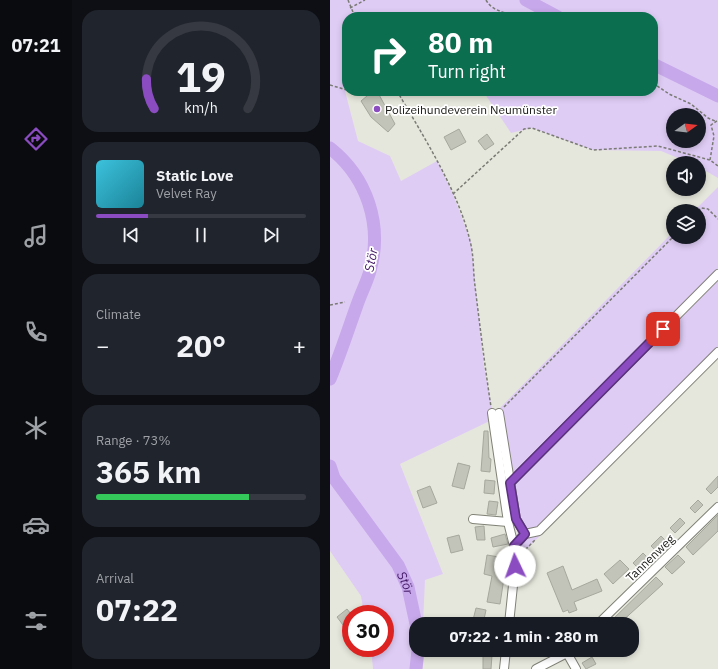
<!DOCTYPE html>
<meta charset="utf-8">
<style>
body{margin:0;font-family:"IBM Plex Sans",sans-serif;background:#20242c;color:#f1f3f6;height:100vh;display:flex;flex-direction:column;font-size:15px;white-space:nowrap}
*{box-sizing:border-box;margin:0}
p{font-size:13px;color:#9ea1a6}
.icon{flex:none;width:22px;height:22px;fill:none;stroke:currentColor;stroke-width:2;stroke-linecap:round;stroke-linejoin:round}
.map{position:relative;flex:1;overflow:hidden}
.drawer{display:flex;flex-direction:column;gap:10px;padding:10px;background:#0d0f14;width:258px}
.drawer>*{flex:none}
.hud{position:absolute;left:12px;top:12px;width:316px;height:84px;border-radius:16px;box-shadow:0 2px 6px #0003;background:#0b6e4f;color:#fff;overflow:hidden}
.needle{width:26px;rotate:75deg}
.tools{position:absolute;left:336px;top:108px;display:grid;gap:8px}
.tools a{display:grid;place-items:center;width:40px;height:40px;border-radius:50%;background:#171b24;box-shadow:0 2px 6px #0003;font-size:20px}
.speed{position:absolute;left:12px;top:605px;display:flex;gap:8px;font-size:20px;font-weight:700;text-align:center}
.speed>*{display:grid;place-content:center;width:52px;height:52px;border-radius:50%;background:#171b24;box-shadow:0 2px 6px #0003;line-height:1}
.speed .limit{border:6px solid #d22;background:#fff;color:#111}
.pin{position:absolute;display:grid;place-items:center;width:34px;height:34px;color:#fff;margin:-17px;border-radius:8px;box-shadow:0 2px 6px #0006}
.me{position:absolute;width:44px;margin:-22px;rotate:357deg;stroke-linejoin:round;filter:drop-shadow(0 0 3px #0008)}
.turn{display:flex;align-items:center;gap:14px;height:84px;padding:0 20px;font-size:18px}
.turn .icon{width:52px;height:52px;stroke-width:2.5}
.turn b{display:block;font-size:28px;line-height:34px}
.big{font-size:30px;font-weight:700;line-height:1.1}
.drawer .card{flex:1;display:flex;flex-direction:column;justify-content:center;gap:6px;min-width:0;padding:0 14px;border-radius:16px;background:#20242c}
.drawer .dial{align-items:center;gap:0}
.dial svg{height:104px;overflow:visible;fill:none;stroke:#363941;stroke-width:7;stroke-linecap:round;text-anchor:middle}
.dial text{fill:#f1f3f6;stroke:none}
.song{display:flex;align-items:center;gap:12px}
.cover{width:48px;height:48px;border-radius:6px;background:linear-gradient(135deg,hsl(190 70% 55%),hsl(190 70% 35%))}
.played{height:4px;border-radius:2px;background:linear-gradient(90deg,#8b4cc1 25%,#363941 25%)}
.keys{display:flex;justify-content:space-around;direction:ltr}
.heat{display:flex;justify-content:space-between;align-items:center;font-size:22px;direction:ltr}
.charge{height:6px;border-radius:3px;background:linear-gradient(90deg,#34c759 73%,#363941 0)}
.trip{position:absolute;left:79px;top:617px;width:230px;height:40px;border-radius:16px;background:#171b24;box-shadow:0 2px 6px #0003;font-weight:700;line-height:40px;text-align:center}
main{display:flex;flex:1;min-height:0}
.menu{display:flex;flex-direction:column;width:72px;justify-content:space-around;align-items:center;background:#090b0e;color:#9ea1a6}
.menu .icon{width:28px;height:28px}
.menu .current{color:#8b4cc1}
.menu b{font-size:18px;color:#f1f3f6}
.map>svg:first-child{display:block}
.green{fill:#dfccf5;fill-rule:evenodd}
.lines{fill:none;stroke-linecap:round;stroke-linejoin:round}
.river{stroke:#c7a8ea;stroke-width:13}
.building{fill:#c3c4b9;stroke:#a6a79d}
.minor-casing{stroke:#808177;stroke-width:10}
.path{stroke:#7a7b74;stroke-width:1.5;stroke-dasharray:3 2;stroke-linecap:butt}
.minor{stroke:#fff;stroke-width:8}
.route-casing{stroke:#5a317d;stroke-width:10}
.route{stroke:#8b4cc1;stroke-width:7}
.poi-dot{fill:#8b4cc1;stroke:#fff;stroke-width:1.5}
.labels{text-anchor:middle;dominant-baseline:central;stroke-width:3.5;stroke-linejoin:round;paint-order:stroke}
.poi-label{font-size:12px;fill:#181915;stroke:#fff;text-anchor:start}
.street-label{font-size:12px;fill:#181915;stroke:#fff}
.water-label{font-size:13px;font-style:italic;fill:#451b67;stroke:#fff}
</style>
<main>
<nav class="menu">
<b>07:21</b>
<svg class="icon current" aria-label="directions" viewBox="0 0 24 24"><path d="M12 3l9 9-9 9-9-9zM9 14v-3h6M13 9l2 2-2 2"/></svg>
<svg class="icon" aria-label="music" viewBox="0 0 24 24"><path d="M9 18V5l10-2v13"/><circle cx="6" cy="18" r="3"/><circle cx="16" cy="16" r="3"/></svg>
<svg class="icon" aria-label="phone" viewBox="0 0 24 24"><path d="M5 4h4l2 5-3 2q2 4 5 5l2-3 5 2v4C11 20 4 13 5 4z"/></svg>
<svg class="icon" aria-label="climate" viewBox="0 0 24 24"><path d="M12 3v18M4 7l16 10M4 17L20 7"/></svg>
<svg class="icon" aria-label="car" viewBox="0 0 24 24"><path d="M5 17H2v-5l4-1 3-4h7l3 4 3 1v5h-3M9 17h6M6 11h13"/><circle cx="7" cy="17" r="2"/><circle cx="17" cy="17" r="2"/></svg>
<svg class="icon" aria-label="filters" viewBox="0 0 24 24"><path d="M4 7h16M4 17h16"/><circle cx="9" cy="7" r="2"/><circle cx="15" cy="17" r="2"/></svg>
</nav>
<section class="drawer">
<div class="card dial"><svg viewBox="0 0 100 80">
<path d="M14 69A42 42 0 1 1 86 69"/>
<path d="M14 69A42 42 0 0 1 8 46" stroke="#8b4cc1"/>
<text x="50" y="56" font-size="32" font-weight="700">19</text>
<text x="50" y="72" font-size="11">km/h</text>
</svg></div>
<div class="card">
<div class="song"><i class="cover"></i><div><b>Static Love</b><p>Velvet Ray</p></div></div>
<div class="played"></div>
<div class="keys"><svg class="icon" aria-label="previous" viewBox="0 0 24 24"><path d="M18 5L8 12l10 7zM5 5v14"/></svg><svg class="icon" aria-label="pause" viewBox="0 0 24 24"><path d="M8 5v14M16 5v14"/></svg><svg class="icon" aria-label="next" viewBox="0 0 24 24"><path d="M6 5l10 7-10 7zM19 5v14"/></svg></div>
</div>
<div class="card"><p>Climate</p>
<div class="heat"><a>−</a><b class="big">20°</b><a>+</a></div>
</div>
<div class="card"><p>Range · 73%</p><b class="big">365 km</b><div class="charge"></div></div>
<div class="card"><p>Arrival</p><b class="big">07:22</b></div>
</section>
<div class="map">
<svg width="388" height="669" viewBox="0 0 388 669">
<rect width="100%" height="100%" fill="#e6e7dc"/>
<g class="green">
<path d="M0,0H388V178L369,167V163H360L331,151L263,150L202,128L181,133L153,91H323V17H17V90L15,91L28,141L60,156L71,181L107,161L123,194L141,242L154,366L164,419L70,464L113,574L95,580L93,624H86V650H93L92,669H43L41,648H55V614H34L31,596L0,551V379L21,324L0,378ZM343,115H369V141H343Z"/>
<path d="M388,187V356L191,555L166,412L343,232V237H369V211H364Z"/>
</g>
<g class="lines">
<g class="river">
<path d="M196,0L228,17"/>
<path d="M323,64L388,96"/>
<path d="M0,148C37,177 53,225 40,271C37,282 31,293 27,305C18,330 10,355 0,379"/>
<path id="s1" d="M0,466L4,478L68,565L78,587L86,624"/>
<path d="M86,669L88,650"/>
</g>
</g>
<g class="building">
<path d="M43,91H47L65,124L58,132L41,117L31,101Z"/>
<path d="M129,129L136,142L121,150L114,137Z"/>
<path d="M157,134L164,144L155,150L148,141Z"/>
<path d="M154,431H158L159,458L161,459L160,472L151,471Z"/>
<path d="M128,463L140,466L134,489L122,486Z"/>
<path d="M388,476V487L381,494L376,489Z"/>
<path d="M155,480L165,481L164,494L154,493Z"/>
<path d="M100,486L107,503L93,508L87,491Z"/>
<path d="M368,500L373,505L365,513L360,508Z"/>
<path d="M159,501L168,502L166,515L157,514Z"/>
<path d="M388,515V531L363,555L356,547Z"/>
<path d="M350,518L355,523L345,533L340,528Z"/>
<path d="M154,526L155,540H147L145,527Z"/>
<path d="M175,534L178,544L163,547L161,538Z"/>
<path d="M129,535L133,550L121,553L117,538Z"/>
<path d="M331,536L336,541L326,551L321,546Z"/>
<path d="M313,553L318,558L308,568L303,563Z"/>
<path d="M157,555L175,558L172,577L174,578L170,604L157,602L162,576L154,574Z"/>
<path d="M348,555L355,562L342,574L335,567Z"/>
<path d="M290,560L299,569L283,584L274,574Z"/>
<path d="M233,566L242,590L267,579L272,591L244,602L247,610L239,613L238,610L233,612L217,573Z"/>
<path d="M326,577L333,584L289,624H278Z"/>
<path d="M146,608L156,610L153,624H142Z"/>
<path d="M17,609L21,614V645L14,637L19,633L7,617Z"/>
<path d="M153,655H162L161,669H153Z"/>
<path d="M262,657L266,664L256,669L252,663Z"/>
</g>
<g class="lines">
<g class="minor-casing">
<g id="minor">
<path d="M162,413L178,522L184,546L185,566L179,624"/>
<path d="M169,413L186,519L195,534L184,546"/>
<path d="M180,483L388,274"/>
<path d="M143,519L178,522"/>
<path d="M195,534L209,531L388,352"/>
<path d="M268,624L388,507"/>
<path d="M174,669L176,650"/>
<path d="M206,669L237,653L246,669"/>
</g>
</g>
<g class="path">
<path d="M18,0L25,17"/>
<path d="M156,0C163,12 172,10 183,17"/>
<path d="M20,8L35,0"/>
<path d="M323,83L339,94L361,104L378,118L385,121"/>
<path d="M0,85L17,90"/>
<path d="M30,91H32"/>
<path d="M67,91C92,134 129,192 140,241C144,255 143,272 145,286C150,327 155,367 161,407"/>
<path d="M380,160L384,136L381,125L388,120"/>
<path d="M123,194L194,129L202,128L263,150L328,146L380,160L388,166"/>
<path d="M368,211L371,208L378,209L388,219"/>
<path d="M0,305L15,302"/>
<path d="M174,407L343,237"/>
<path d="M192,553L205,540"/>
</g>
<use href="#minor" class="minor"/>
</g>
<g class="lines">
<g class="route-casing">
<path id="route" d="M185,566L184,546L195,534L186,519L180,483L333,329"/>
</g>
<use href="#route" class="route"/>
</g>
<circle class="poi-dot" cx="47" cy="109" r="4"/>
<g class="labels">
<g class="poi-label">
<text x="55" y="109">Polizeihundeverein Neumünster</text>
</g>
<g class="street-label">
<text transform="translate(320 558) rotate(-44)">Tannenweg</text>
</g>
<g class="water-label">
<text transform="translate(41 260) rotate(-79)">Stör</text>
<text stroke="none"><textPath href="#s1" startOffset="140">Stör</textPath></text>
</g>
</g>
</svg>
<div class="tools">
<a><svg class="needle" viewBox="-14 -14 28 28"><path d="M0-13l5 13h-10z" fill="#e53935"/><path d="M0 13l5-13h-10z" fill="#9ea1a6"/></svg></a>
<a><svg class="icon" aria-label="sound" viewBox="0 0 24 24"><path d="M4 9h4l5-4v14l-5-4H4zM17 9q2 3 0 6"/></svg></a>
<a><svg class="icon" aria-label="layers" viewBox="0 0 24 24"><path d="M12 4l9 5-9 5-9-5zM3 14l9 5 9-5"/></svg></a>
</div>
<div class="speed"><div class="limit">30</div></div>
<div class="pin" style="left:333px;top:329px;background:#d93025"><svg class="icon" aria-label="arrive" viewBox="0 0 24 24"><path d="M6 21V4h12l-3 4 3 4H6"/></svg></div>
<svg class="me" style="left:185px;top:566px" viewBox="-20 -20 40 40"><circle r="19" fill="#fff"/><path d="M0-13L10 11 0 6-10 11z" fill="#8b4cc1"/></svg>
<div class="trip">07:22 · 1 min · 280 m</div>
<div class="hud">
<div class="turn"><svg class="icon" aria-label="right" viewBox="0 0 24 24"><path d="M7 20v-9h11M14 6l5 5-5 5"/></svg><div><b>80 m</b>Turn right</div></div>
</div>
</div>
</main>
